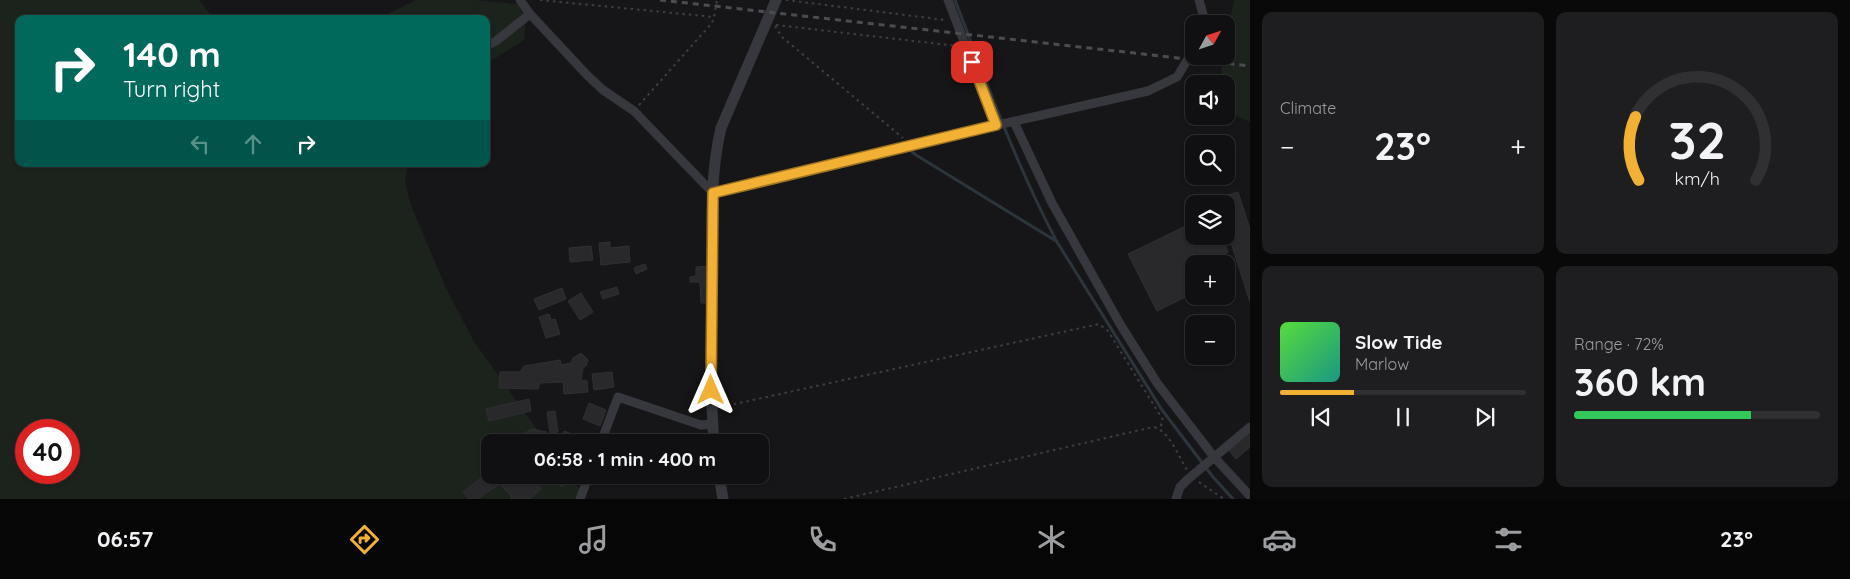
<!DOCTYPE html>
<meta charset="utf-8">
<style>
body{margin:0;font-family:Quicksand,sans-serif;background:#1e1e20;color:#f1f3f6;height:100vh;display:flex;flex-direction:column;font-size:19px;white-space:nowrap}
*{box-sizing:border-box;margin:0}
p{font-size:16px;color:#9c9d9f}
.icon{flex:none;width:28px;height:28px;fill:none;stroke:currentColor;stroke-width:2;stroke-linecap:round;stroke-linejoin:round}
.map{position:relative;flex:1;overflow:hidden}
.details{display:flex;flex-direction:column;gap:12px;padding:12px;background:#09090a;width:600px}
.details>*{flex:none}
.guide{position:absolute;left:15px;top:15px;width:475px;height:152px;border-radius:10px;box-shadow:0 1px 4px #0004,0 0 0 1px #303032;background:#00695c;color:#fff;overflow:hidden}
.needle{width:32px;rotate:50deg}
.fabs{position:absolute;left:1185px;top:15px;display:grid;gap:10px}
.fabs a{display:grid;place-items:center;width:50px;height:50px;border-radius:10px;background:#101012;box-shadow:0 1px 4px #0004,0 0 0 1px #303032;font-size:25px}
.speed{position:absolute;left:15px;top:419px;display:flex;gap:10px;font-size:25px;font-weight:700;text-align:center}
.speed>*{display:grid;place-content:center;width:65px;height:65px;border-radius:50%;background:#101012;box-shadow:0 1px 4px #0004,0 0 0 1px #303032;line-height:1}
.speed .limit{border:8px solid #d22;background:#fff;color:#111}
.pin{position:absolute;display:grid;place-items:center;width:42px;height:42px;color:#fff;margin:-21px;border-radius:10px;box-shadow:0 2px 8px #0006}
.me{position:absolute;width:55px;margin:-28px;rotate:0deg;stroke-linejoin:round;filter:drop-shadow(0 0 4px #0008)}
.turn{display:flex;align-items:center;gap:18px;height:105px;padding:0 25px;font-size:22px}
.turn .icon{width:65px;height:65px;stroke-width:2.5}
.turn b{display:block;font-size:35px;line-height:42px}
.lanes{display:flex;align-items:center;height:48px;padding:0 25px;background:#0003;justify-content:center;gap:25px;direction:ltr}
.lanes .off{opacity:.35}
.big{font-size:38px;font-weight:700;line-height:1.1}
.details .card{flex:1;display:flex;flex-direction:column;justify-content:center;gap:8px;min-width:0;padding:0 18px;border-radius:10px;background:#1e1e20}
.details .dial{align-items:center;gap:0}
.dial svg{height:130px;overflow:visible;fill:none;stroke:#303032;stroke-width:7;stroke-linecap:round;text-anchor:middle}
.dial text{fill:#f1f3f6;stroke:none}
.song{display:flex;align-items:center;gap:15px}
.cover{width:60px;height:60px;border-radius:8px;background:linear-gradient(135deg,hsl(110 70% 55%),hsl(170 70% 35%))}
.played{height:5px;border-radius:2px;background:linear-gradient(90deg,#f2b134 30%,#303032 30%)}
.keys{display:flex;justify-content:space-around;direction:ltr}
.heat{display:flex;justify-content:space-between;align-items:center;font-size:28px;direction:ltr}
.charge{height:8px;border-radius:4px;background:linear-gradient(90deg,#34c759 72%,#303032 0)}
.details .tiles{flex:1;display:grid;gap:12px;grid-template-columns:repeat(2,1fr)}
.trip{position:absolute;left:481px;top:434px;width:288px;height:50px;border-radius:10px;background:#101012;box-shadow:0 1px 4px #0004,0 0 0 1px #303032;font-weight:700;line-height:50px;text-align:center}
.tabs{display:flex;height:80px;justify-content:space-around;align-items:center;background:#060607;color:#9c9d9f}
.tabs .icon{width:35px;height:35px}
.tabs .current{color:#f2b134}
.tabs b{font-size:22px;color:#f1f3f6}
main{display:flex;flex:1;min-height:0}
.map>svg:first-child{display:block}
.green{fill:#1c231d;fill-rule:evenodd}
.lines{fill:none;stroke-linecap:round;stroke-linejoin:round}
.stream{stroke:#2c353c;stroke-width:3}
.building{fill:#29292c;stroke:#303034}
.path{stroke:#3d3f44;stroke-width:2;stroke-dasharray:2.5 4;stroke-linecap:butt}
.minor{stroke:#37383d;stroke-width:9}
.tertiary{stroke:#37383d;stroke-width:11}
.rail{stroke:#4a4c52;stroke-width:3;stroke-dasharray:6 5;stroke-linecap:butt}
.route-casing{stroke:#9d7322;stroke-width:12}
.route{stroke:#f2b134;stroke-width:9}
</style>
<main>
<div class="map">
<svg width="1250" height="499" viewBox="0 0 1250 499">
<rect width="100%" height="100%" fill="#161618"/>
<g class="green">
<path d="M0,0H199L214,19H19V164H408L405,180L410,203L446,288L473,340L546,442H490V475H570L586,499H0ZM26,430H69V472H26Z"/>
<path d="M416,0H475L527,5L524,40L486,64V19H377Z"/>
<path d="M1234,0H1250V122L1226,111V84H1219L1224,56H1226V45Z"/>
</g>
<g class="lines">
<g class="stream">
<path d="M955,0C986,81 1016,165 1057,242L1162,410L1213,477L1233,499"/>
<path d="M910,150L916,155L1056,241"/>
</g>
</g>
<g class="building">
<path d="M1238,192L1250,229V302L1226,227V204H1219L1217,198Z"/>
<path d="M1194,222V236H1221L1228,252L1217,257L1220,264H1194V293L1157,311L1128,254Z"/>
<path d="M610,242V248L629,246L630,262L601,265L599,243Z"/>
<path d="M591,246L593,260L570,262L569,248Z"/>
<path d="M645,264L647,269L636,274L634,268Z"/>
<path d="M709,266L710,303H701L700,282H690V277L696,276V267Z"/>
<path d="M617,287L619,294L603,299L600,292Z"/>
<path d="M562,288L566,299L539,310L534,299Z"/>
<path d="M581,293L593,312L580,320L568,301Z"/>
<path d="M549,314L551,320L555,319L560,334L546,338L539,317Z"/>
<path d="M581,353L588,360L586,366L583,368L581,380L587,381L588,392L564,394L563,382L540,383L538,389L499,388L500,372H520L524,366L560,360L561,365L571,363L573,358Z"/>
<path d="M612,372L614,387L594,390L592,374Z"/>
<path d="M529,399L531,411L489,421L486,409Z"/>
<path d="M589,403L606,410L600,426L583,419Z"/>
<path d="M555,411L558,432L550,433L547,412Z"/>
<path d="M531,429L547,432L542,442H498L497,437L523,435Z"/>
<path d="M564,431L594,442H560Z"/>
<path d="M1250,434V447L1236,459L1229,451Z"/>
<path d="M490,471V475H527L541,488L530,499H510L512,497L500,484L477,499H469L463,492Z"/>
<path d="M545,475H571L562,487Z"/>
</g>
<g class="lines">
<g class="path">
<path d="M540,0L714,17L717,0"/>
<path d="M786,0L945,20"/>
<path d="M776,25L957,46"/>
<path d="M775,26L782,37L903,138"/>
<path d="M639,105L712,23L714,17"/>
<path d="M721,407L1099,324L1108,331L1163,420L1160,428"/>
<path d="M1199,482L1224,499"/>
<path d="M844,499L1153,427C1168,429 1179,457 1187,470"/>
</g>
<g class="minor">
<path d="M520,0L530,14L587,75L603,90L634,111L713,193L914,144L1148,91L1177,77L1194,49"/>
<path d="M948,0L996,125"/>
<path d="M1199,0L1203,14V24"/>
<path d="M486,46L496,41L530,14"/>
<path d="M1014,122L1052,203L1120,324L1157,383L1214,457L1250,496"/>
<path d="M601,442L618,397L701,425L713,424"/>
<path d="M580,499L589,475"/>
<path d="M1176,499L1180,487L1187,480L1250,427"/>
</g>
<g class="tertiary">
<path d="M714,442C710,390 711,338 712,285C712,233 709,179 721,128L776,0"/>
<path d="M719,475L723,499"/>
</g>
<path class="rail" d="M660,0L1250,66"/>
</g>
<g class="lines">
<g class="route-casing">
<path id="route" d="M711,390L713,193L996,125L972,62"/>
</g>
<use href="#route" class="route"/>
</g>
</svg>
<div class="fabs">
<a><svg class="needle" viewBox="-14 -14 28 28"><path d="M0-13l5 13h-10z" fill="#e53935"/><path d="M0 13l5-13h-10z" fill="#9c9d9f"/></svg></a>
<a><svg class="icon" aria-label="sound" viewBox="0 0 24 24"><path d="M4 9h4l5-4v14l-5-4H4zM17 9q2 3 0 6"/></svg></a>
<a><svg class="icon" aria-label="search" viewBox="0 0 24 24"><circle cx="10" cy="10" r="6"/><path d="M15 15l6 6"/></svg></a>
<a><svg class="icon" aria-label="layers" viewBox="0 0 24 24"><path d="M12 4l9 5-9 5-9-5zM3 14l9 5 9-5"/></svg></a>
<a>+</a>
<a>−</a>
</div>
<div class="speed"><div class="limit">40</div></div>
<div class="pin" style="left:972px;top:62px;background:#d93025"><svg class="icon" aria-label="arrive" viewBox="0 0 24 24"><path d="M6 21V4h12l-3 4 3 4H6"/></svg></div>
<svg class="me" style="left:711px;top:390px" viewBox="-20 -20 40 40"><path d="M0-17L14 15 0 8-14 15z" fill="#f2b134" stroke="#fff" stroke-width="4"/></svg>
<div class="trip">06:58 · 1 min · 400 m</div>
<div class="guide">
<div class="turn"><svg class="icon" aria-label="right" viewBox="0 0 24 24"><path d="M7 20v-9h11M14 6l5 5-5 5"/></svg><div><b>140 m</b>Turn right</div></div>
<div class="lanes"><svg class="icon off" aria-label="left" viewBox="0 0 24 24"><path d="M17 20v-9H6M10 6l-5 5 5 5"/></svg><svg class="icon off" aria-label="ahead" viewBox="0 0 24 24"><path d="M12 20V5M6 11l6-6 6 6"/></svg><svg class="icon" aria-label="right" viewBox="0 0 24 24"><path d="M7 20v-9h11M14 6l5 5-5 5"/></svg></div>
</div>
</div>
<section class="details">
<div class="tiles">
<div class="card"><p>Climate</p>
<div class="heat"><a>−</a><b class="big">23°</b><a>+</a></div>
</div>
<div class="card dial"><svg viewBox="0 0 100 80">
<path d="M14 69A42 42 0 1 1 86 69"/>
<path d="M14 69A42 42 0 0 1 12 30" stroke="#f2b134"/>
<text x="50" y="56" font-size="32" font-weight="700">32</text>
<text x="50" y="72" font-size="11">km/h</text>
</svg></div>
<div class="card">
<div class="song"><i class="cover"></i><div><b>Slow Tide</b><p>Marlow</p></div></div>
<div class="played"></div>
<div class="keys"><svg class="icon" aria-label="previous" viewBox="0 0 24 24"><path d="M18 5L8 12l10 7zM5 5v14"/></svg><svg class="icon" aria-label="pause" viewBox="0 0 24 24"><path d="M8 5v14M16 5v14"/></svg><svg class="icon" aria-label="next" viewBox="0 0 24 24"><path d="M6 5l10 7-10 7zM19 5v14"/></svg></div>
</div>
<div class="card"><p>Range · 72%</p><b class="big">360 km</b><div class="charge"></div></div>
</div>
</section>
</main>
<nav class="tabs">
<b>06:57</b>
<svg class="icon current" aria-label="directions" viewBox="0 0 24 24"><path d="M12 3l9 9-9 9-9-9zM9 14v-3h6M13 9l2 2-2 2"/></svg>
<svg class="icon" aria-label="music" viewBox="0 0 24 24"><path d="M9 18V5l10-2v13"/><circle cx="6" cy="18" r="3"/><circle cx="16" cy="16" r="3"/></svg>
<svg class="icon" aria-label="phone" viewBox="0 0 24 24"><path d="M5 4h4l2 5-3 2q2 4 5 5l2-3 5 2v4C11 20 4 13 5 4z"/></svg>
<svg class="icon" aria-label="climate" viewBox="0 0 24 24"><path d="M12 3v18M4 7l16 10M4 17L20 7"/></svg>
<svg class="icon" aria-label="car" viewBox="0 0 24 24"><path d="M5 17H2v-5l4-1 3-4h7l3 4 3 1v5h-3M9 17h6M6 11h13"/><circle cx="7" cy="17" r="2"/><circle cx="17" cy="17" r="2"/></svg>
<svg class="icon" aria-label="filters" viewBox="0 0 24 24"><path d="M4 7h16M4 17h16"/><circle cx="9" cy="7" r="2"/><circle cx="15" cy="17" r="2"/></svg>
<b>23°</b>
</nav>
